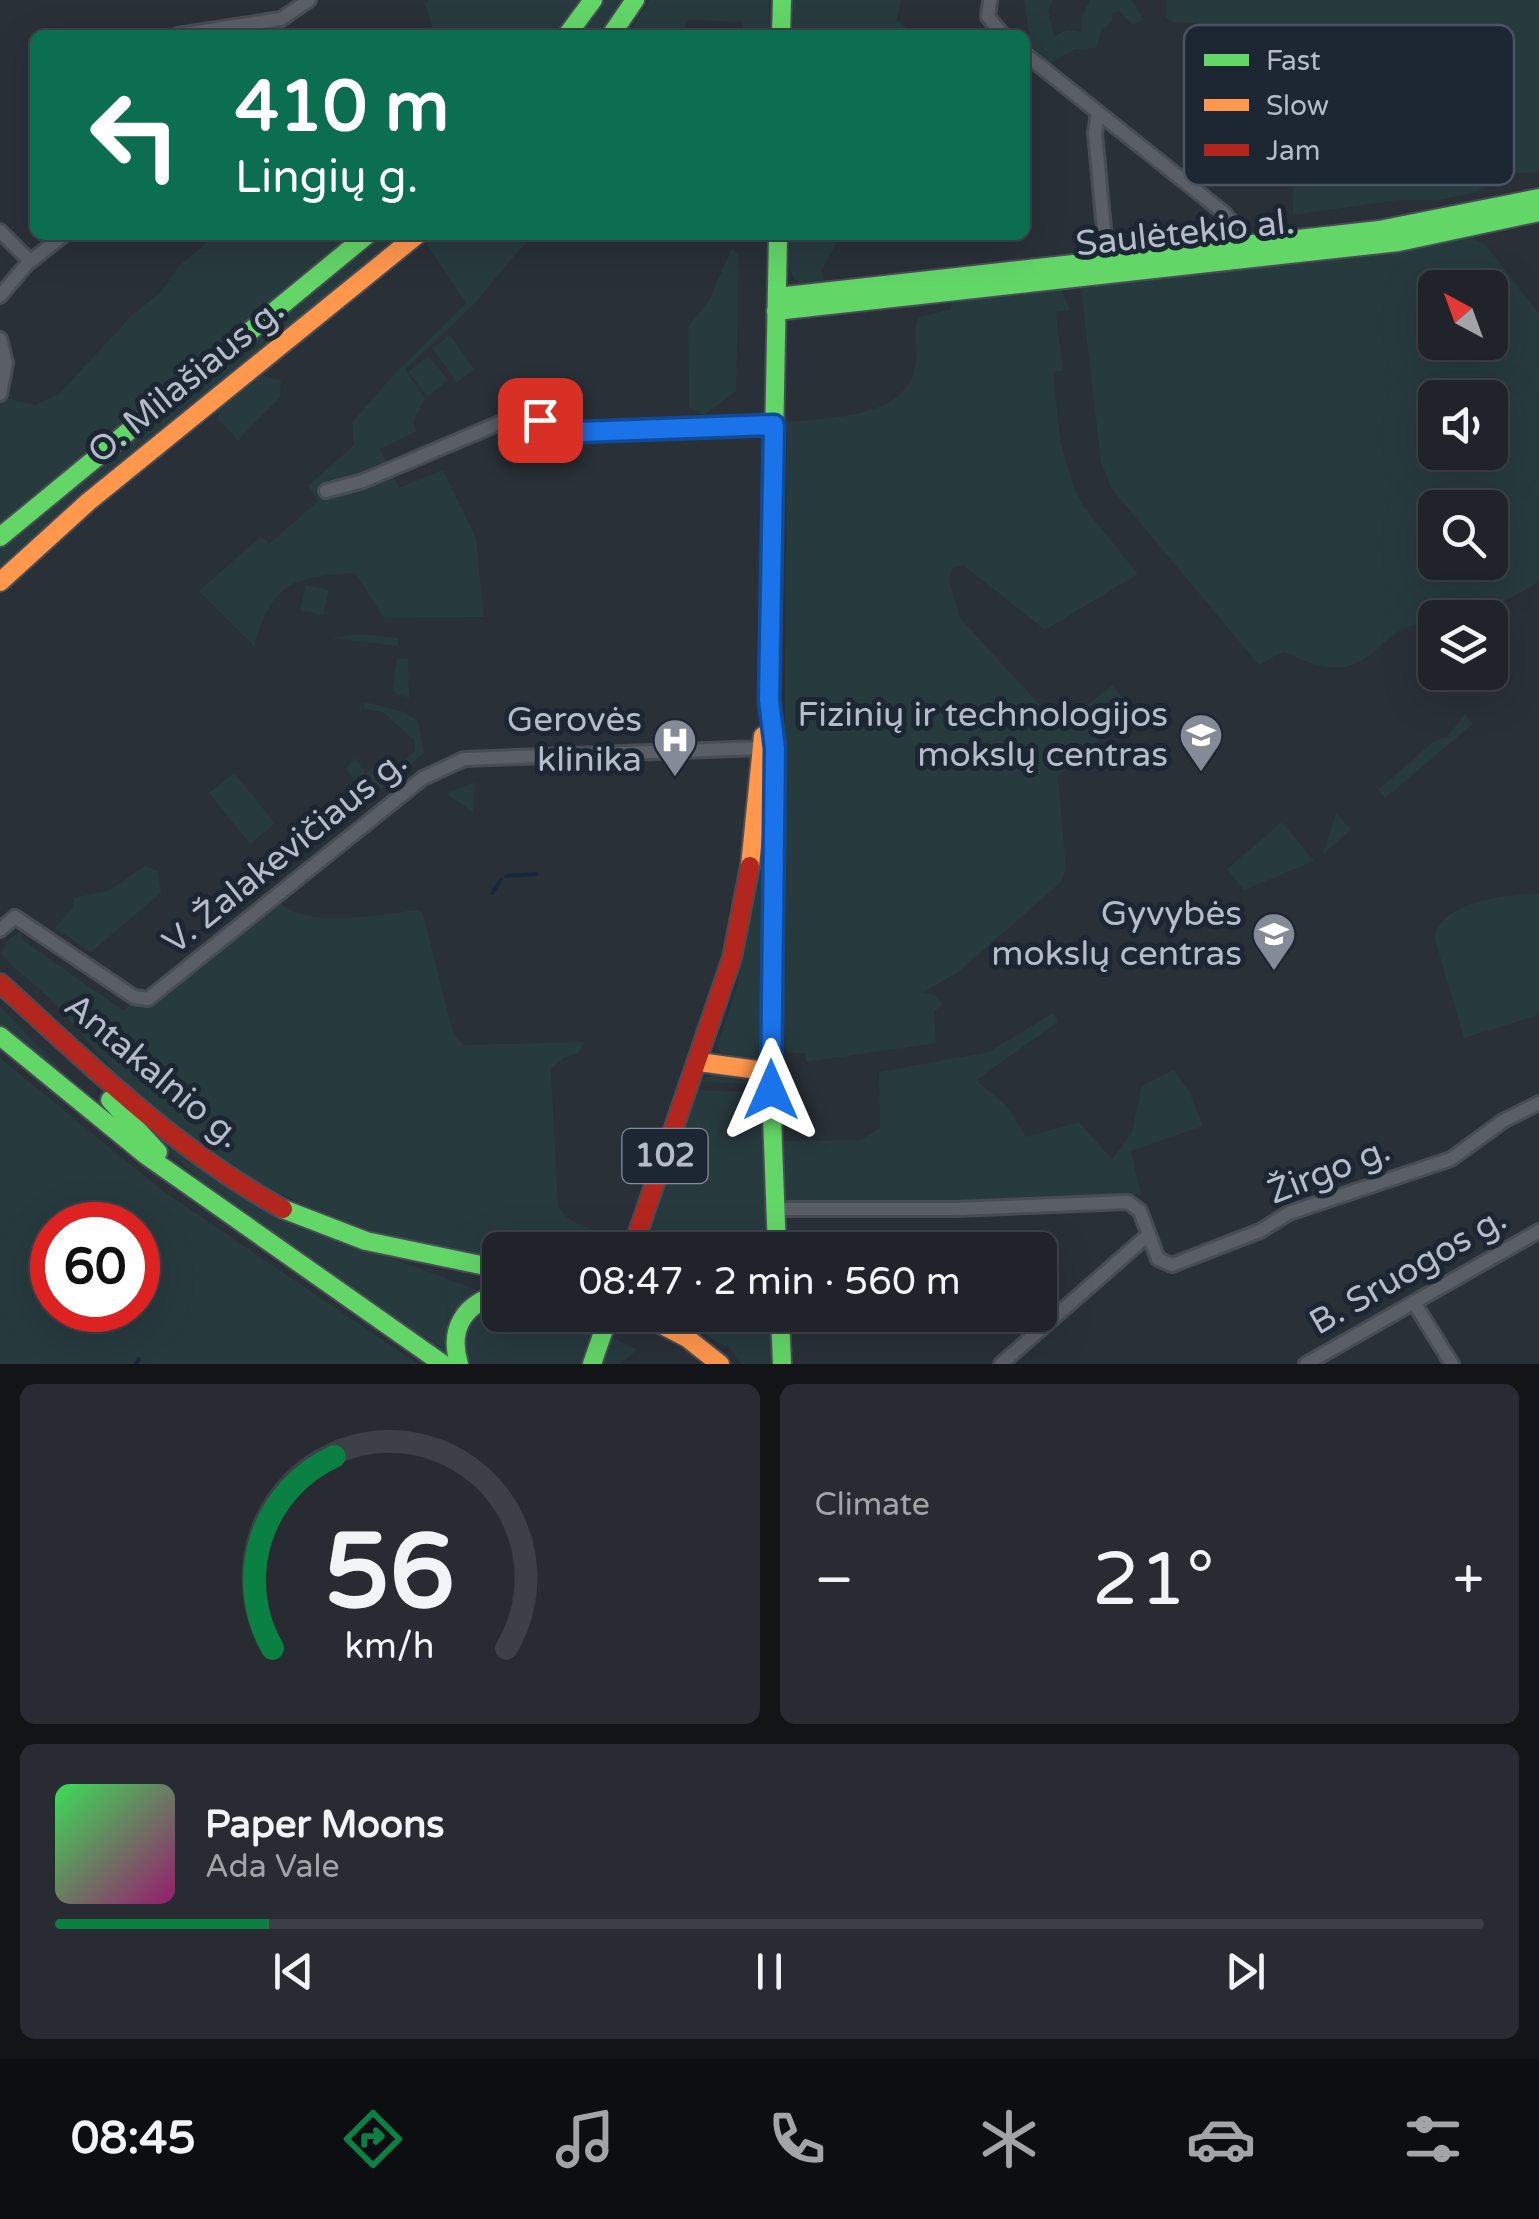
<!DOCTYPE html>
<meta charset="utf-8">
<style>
body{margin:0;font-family:"Varela Round",sans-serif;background:#282c32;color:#f1f3f6;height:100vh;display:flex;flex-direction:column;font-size:38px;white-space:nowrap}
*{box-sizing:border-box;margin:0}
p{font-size:32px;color:#a2a4a8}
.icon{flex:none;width:55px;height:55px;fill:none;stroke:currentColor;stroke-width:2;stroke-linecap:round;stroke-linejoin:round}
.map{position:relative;height:1364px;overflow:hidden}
.drawer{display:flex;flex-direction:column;gap:20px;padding:20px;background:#121417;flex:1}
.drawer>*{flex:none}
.hud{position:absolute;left:30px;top:30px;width:1000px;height:210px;border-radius:15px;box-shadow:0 10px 40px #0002,0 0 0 2px #3d4147;background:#0b6e4f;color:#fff;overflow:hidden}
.needle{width:65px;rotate:319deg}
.tools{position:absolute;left:1418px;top:270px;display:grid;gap:20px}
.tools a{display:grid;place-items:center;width:90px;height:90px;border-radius:15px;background:#20242a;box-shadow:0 10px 40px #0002,0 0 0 2px #3d4147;font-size:50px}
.speed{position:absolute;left:30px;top:1202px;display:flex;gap:20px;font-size:50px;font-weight:700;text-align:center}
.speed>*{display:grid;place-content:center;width:130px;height:130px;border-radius:50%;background:#20242a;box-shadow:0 10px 40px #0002,0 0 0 2px #3d4147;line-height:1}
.speed .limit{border:15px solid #d22;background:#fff;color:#111}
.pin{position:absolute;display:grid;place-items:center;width:85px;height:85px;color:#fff;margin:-42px;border-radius:20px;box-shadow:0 5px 15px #0006}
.me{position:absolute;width:110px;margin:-55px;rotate:0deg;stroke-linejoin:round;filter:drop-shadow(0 0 8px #0008)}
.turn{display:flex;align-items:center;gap:35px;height:210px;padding:0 40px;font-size:45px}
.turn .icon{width:130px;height:130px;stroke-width:2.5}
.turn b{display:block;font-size:70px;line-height:85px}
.big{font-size:75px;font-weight:600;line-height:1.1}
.drawer .widget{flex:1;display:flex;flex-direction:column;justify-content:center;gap:15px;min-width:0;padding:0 35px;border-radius:15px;background:#282c32}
.drawer .dial{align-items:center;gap:0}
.dial svg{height:260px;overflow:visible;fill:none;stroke:#3d4147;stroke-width:7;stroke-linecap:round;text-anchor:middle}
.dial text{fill:#f1f3f6;stroke:none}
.song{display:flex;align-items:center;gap:30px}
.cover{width:120px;height:120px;border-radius:15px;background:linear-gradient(135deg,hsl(130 70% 55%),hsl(320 70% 35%))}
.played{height:10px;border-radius:5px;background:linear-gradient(90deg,#0b8043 15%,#3d4147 15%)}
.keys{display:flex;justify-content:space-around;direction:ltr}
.heat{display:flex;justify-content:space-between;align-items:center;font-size:55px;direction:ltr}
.drawer .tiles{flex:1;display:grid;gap:20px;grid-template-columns:1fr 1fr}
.widget:last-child{grid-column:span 2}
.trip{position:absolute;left:482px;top:1232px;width:575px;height:100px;border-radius:15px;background:#20242a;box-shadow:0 10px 40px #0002,0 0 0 2px #3d4147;font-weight:600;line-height:100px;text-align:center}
.dock{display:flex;height:160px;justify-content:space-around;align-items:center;background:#0d0e11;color:#a2a4a8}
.dock .icon{width:70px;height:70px}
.dock .active{color:#0b8043}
.dock b{font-size:45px;color:#f1f3f6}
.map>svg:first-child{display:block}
.green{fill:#273a3e;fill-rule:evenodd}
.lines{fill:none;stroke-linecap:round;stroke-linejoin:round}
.stream{stroke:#19273c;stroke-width:4}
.street-casing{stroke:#484c55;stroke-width:18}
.fast-casing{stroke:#484c55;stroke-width:22}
.slow-casing{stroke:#484c55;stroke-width:22}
.jam-casing{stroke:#484c55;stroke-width:22}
.street{stroke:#5a5e66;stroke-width:12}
.fast{stroke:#63d668;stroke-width:18}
.slow{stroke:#ff974d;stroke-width:18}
.jam{stroke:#b3261e;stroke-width:18}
.route-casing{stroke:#114b97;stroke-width:25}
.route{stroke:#1a73e8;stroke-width:18}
.labels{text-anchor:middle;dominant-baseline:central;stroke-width:10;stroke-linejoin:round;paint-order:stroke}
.shield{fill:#1d2633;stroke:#878f9c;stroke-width:2.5}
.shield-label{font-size:32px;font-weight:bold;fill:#b4bcc9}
.street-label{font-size:35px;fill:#b4bcc9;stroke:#1d2633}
.poi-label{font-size:35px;fill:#b4bcc9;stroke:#1d2633;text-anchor:end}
.key{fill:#1d2633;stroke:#4a5360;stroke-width:2.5}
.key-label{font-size:28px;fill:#b4bcc9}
</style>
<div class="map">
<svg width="1539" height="1364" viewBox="0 0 1539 1364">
<rect width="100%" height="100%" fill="#2a3038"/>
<g class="green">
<path d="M429,0H585L557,35H430L433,29L425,4Z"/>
<path d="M602,0H627L602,35H575Z"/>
<path d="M650,0H769V35H743V22L689,20L679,35H626Z"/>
<path d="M793,0H901L897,20L915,35H793Z"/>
<path d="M1024,0H1053L1048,10L1054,36L1067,30L1082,32L1081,19L1090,0H1132L1143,19L1133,25L1119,11L1112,13V22L1102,29L1096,48L1075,49L1050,63L1031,46Z"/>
<path d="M1167,0H1539V172L1506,174L1475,193L1437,200H1399L1293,215L1294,134L1290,110L1220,25L1174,22L1165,17Z"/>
<path d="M216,235H357L0,527V397L35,405L59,394L133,314L161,292L179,266Z"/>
<path d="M377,235H403L0,571V546Z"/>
<path d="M428,235H532L475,303L405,370L425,398L413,423L417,431L380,449L399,488L443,470L476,538L484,617L384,618L355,573C293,577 273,581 254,646L199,591L261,536L269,544L318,501L308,486L354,445L352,422L395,373L466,303L423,239Z"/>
<path d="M790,235H841L821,271L825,283L805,285L795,280L789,267Z"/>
<path d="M1469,236L1487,246L1539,314V582L1479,616L1435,618V624C1386,620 1383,659 1345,667C1324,671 1302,659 1283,652L1259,665L1111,488L1101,462L1081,289L1086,284ZM1435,288H1490V342H1435ZM1435,398H1490V452H1435ZM1435,508H1490V562H1435Z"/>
<path d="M732,248L739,256L736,391L704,415L689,407L688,327L709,300Z"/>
<path d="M1060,287L1070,310L1056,312L1063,370L1053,372L1061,444L1073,485L1083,506L1138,574L1045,630L963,565L953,568L949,579L960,618L1060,727L1112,685L1134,710L1058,776L1066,870L1060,883L958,972L924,992L935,996L943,1005L934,1011L936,1043L806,1062L805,1053H788L782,1046L787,422C832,417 909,419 916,362C918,347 911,330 920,317L951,309L952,302L1017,295V290Z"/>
<path d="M450,335L474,369L457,382L432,348Z"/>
<path d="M429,356L448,380L428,396L408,372Z"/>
<path d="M263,375L281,381L280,397L238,440L218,419V408Z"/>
<path d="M306,585L329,590L323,615L300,610Z"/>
<path d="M359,634L398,638V646L331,638Z"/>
<path d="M397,659H408L409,698L392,692Z"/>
<path d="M365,702L404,712L418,721L424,753L356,810V785L346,768L355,758L366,774L373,767L384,777L415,751V741L383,712L364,709Z"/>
<path d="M1465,714L1473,724L1385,798L1378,790L1433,742L1448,736Z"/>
<path d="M234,773L275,823L250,844L209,793Z"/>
<path d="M475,782L473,812L446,794Z"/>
<path d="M766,798L762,1058L758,1060L721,1053L717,1046L736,990Z"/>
<path d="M1336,813L1351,830L1323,854Z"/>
<path d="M1282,822L1314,861L1244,890L1227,869Z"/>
<path d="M145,866L158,871L161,893L91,952L55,928L72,909L74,898L110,890Z"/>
<path d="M1539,893V1015L1464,1038L1434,936C1446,898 1507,896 1539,893Z"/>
<path d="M278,901C305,930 381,914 417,910L423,913L454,1036L464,1045L585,1042L578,1053L563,1058L551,1069L558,1206C568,1226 599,1230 618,1238L624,1250H500V1262C357,1236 241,1193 133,1090C104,1062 79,1030 51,1000C36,984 15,971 1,954L8,940L23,929L21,939L124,1011L130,1003L145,1005L156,1001Z"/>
<path d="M0,1007L109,1118L0,1027Z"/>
<path d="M1053,1013L1058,1022L976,1080L1006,1105L1026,1137L1079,1122L1112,1159L1132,1132L1142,1086L1174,1070L1189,1091L1203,1126L1131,1151L1141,1194L936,1202L783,1200L779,1141L861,1140L880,1128L879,1072L989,1052Z"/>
<path d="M0,1058L163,1191L418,1364H0ZM52,1225H138V1310H52Z"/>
<path d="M716,1073L753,1078L759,1084L700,1082Z"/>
<path d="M696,1090L760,1092L769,1250H640Z"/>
<path d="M152,1136L362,1247L483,1292L448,1358L232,1209Z"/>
<path d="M500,1302V1315H547L593,1332L583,1364H464C461,1329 466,1315 500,1302Z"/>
<path d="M677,1315H773L776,1364H741L727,1345L724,1347Z"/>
<path d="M611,1337L637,1350L620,1364H601Z"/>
</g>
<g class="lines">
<g class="stream">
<path d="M506,876L536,874"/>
<path d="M492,893L501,880"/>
<path d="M136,1364L139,1359"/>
</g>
<g class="street-casing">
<g id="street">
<path d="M990,0L988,17L1003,35"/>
<path d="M178,35L281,19L309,0"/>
<path d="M1025,54L1224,213L1240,232L1244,249"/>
<path d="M1098,113L1095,133L1107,261"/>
<path d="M0,231L30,261"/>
<path d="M0,296L27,264L64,235"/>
<path d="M0,339L6,363L0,394"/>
<path d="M326,491L363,481L528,411L553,429L580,432L774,425"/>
<path d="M0,930L15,917L134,997L148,999L423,778L464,759L761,748"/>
<path d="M775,1209H956L1128,1202L1140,1211L1158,1259L1172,1265L1260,1231L1289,1213L1451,1159L1503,1121L1539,1103"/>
<path d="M1414,1303L1452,1364"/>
<path d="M1001,1364L1147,1236"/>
<path d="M1306,1364L1539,1231"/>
</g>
</g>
<g class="fast-casing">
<g id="fast">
<path d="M567,35L593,0"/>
<path d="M611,35L635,0"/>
<path d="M781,35L782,0"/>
<path d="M777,297L1379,230L1539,198"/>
<path d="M776,311L1399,242L1539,212"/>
<path d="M0,537L367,235"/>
<path d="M0,1036L147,1156L443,1364"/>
<path d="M110,1100L158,1152"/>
<path d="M283,1209L366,1241L500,1269"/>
<path d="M777,1250L771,1090L775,748L769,700L778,235"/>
<path d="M780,1315L782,1364"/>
<path d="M459,1364C448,1328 465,1303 500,1294"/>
<path d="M592,1364L609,1315"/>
</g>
</g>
<g class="slow-casing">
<g id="slow">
<path d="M0,582L88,502L417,235"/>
<path d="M750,866L763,736"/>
<path d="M699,1062L772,1072"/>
<path d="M643,1315L687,1338L720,1364"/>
</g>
</g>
<g class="jam-casing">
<g id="jam">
<path d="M0,983C90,1065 176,1150 283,1209"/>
<path d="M632,1250L732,958L750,866"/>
</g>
</g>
<use href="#street" class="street"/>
<use href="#fast" class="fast"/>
<use href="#slow" class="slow"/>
<use href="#jam" class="jam"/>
</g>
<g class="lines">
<g class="route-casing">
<path id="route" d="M540,420L553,429L580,432L774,425L769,700L775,748L771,1090"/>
</g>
<use href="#route" class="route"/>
</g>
<defs>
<g id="university-pin" transform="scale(2.25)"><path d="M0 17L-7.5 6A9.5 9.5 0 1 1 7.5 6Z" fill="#848b96" stroke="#1d2633"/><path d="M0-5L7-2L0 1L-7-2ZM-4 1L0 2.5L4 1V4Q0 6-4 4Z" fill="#fff"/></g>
<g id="hospital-pin" transform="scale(2.25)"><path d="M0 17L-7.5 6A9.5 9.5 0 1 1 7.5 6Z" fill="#848b96" stroke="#1d2633"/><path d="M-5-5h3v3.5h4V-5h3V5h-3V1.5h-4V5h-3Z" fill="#fff"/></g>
</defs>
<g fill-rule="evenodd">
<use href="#university-pin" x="1201" y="735"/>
<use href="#hospital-pin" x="675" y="740"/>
<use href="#university-pin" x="1274" y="934"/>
</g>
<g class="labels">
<rect class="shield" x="622.5" y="1129" width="85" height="54" rx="8"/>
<g class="shield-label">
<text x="665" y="1156">102</text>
</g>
<g class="street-label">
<text transform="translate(1185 233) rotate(-6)">Saulėtekio al.</text>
<text transform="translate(186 381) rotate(-39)">O. Milašiaus g.</text>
<text transform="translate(285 852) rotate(-39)">V. Žalakevičiaus g.</text>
<text transform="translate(153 1071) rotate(40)">Antakalnio g.</text>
<text transform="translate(1329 1171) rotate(-21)">Žirgo g.</text>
<text transform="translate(1408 1271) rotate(-30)">B. Sruogos g.</text>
</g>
<g class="poi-label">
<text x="1168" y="715">Fizinių ir technologijos<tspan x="1168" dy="40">mokslų centras</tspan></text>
<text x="642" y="720">Gerovės<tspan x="642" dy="40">klinika</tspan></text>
<text x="1242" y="914">Gyvybės<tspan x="1242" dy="40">mokslų centras</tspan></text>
</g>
</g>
<rect x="1184" y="25" width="330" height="160" rx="15" class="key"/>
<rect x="1204" y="54" width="45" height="12" fill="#63d668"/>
<rect x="1204" y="99" width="45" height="12" fill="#ff974d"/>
<rect x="1204" y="144" width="45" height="12" fill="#b3261e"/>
<g class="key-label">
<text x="1266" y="70">Fast</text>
<text x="1266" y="115">Slow</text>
<text x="1266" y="160">Jam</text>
</g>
</svg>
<div class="tools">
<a><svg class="needle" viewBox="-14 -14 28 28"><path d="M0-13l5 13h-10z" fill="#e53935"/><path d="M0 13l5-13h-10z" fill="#a2a4a8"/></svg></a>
<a><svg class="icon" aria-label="sound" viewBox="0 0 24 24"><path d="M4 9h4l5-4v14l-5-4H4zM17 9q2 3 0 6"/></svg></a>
<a><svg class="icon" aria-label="search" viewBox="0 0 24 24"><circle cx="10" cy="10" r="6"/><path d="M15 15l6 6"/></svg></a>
<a><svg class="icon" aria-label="layers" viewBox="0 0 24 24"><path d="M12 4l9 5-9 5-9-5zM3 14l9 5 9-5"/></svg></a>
</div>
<div class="speed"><div class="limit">60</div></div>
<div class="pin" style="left:540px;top:420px;background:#d93025"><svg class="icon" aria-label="arrive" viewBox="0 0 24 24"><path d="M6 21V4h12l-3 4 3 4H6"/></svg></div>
<svg class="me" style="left:771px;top:1090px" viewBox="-20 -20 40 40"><path d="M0-17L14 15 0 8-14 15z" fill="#1a73e8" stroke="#fff" stroke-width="4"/></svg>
<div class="trip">08:47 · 2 min · 560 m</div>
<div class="hud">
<div class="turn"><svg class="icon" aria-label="left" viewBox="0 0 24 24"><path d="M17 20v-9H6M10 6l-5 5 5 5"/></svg><div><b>410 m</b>Lingių g.</div></div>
</div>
</div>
<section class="drawer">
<div class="tiles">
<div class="widget dial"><svg viewBox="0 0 100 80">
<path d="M14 69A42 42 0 1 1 86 69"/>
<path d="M14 69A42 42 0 0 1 33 10" stroke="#0b8043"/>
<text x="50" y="56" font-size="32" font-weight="700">56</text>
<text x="50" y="72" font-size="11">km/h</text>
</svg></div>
<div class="widget"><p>Climate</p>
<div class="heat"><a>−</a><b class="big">21°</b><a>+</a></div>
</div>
<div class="widget">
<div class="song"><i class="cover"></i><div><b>Paper Moons</b><p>Ada Vale</p></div></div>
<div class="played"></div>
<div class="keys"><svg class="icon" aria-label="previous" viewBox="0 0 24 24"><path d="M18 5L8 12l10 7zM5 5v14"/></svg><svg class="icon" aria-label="pause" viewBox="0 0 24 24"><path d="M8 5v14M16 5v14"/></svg><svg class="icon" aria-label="next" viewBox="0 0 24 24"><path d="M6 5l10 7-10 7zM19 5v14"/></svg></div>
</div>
</div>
</section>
<nav class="dock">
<b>08:45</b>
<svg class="icon active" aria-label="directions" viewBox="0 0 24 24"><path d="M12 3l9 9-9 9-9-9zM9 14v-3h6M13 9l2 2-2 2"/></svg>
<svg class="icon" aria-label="music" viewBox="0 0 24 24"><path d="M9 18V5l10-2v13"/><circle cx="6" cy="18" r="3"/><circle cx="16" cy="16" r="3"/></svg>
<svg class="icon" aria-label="phone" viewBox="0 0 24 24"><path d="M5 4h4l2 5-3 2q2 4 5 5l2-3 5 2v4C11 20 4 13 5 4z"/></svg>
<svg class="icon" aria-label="climate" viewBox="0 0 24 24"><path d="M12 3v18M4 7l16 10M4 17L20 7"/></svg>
<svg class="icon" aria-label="car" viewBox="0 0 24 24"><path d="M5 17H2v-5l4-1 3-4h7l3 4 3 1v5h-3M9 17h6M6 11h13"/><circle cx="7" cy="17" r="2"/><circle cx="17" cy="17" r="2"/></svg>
<svg class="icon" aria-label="filters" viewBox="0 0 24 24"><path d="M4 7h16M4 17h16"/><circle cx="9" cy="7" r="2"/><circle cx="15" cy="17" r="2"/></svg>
</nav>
